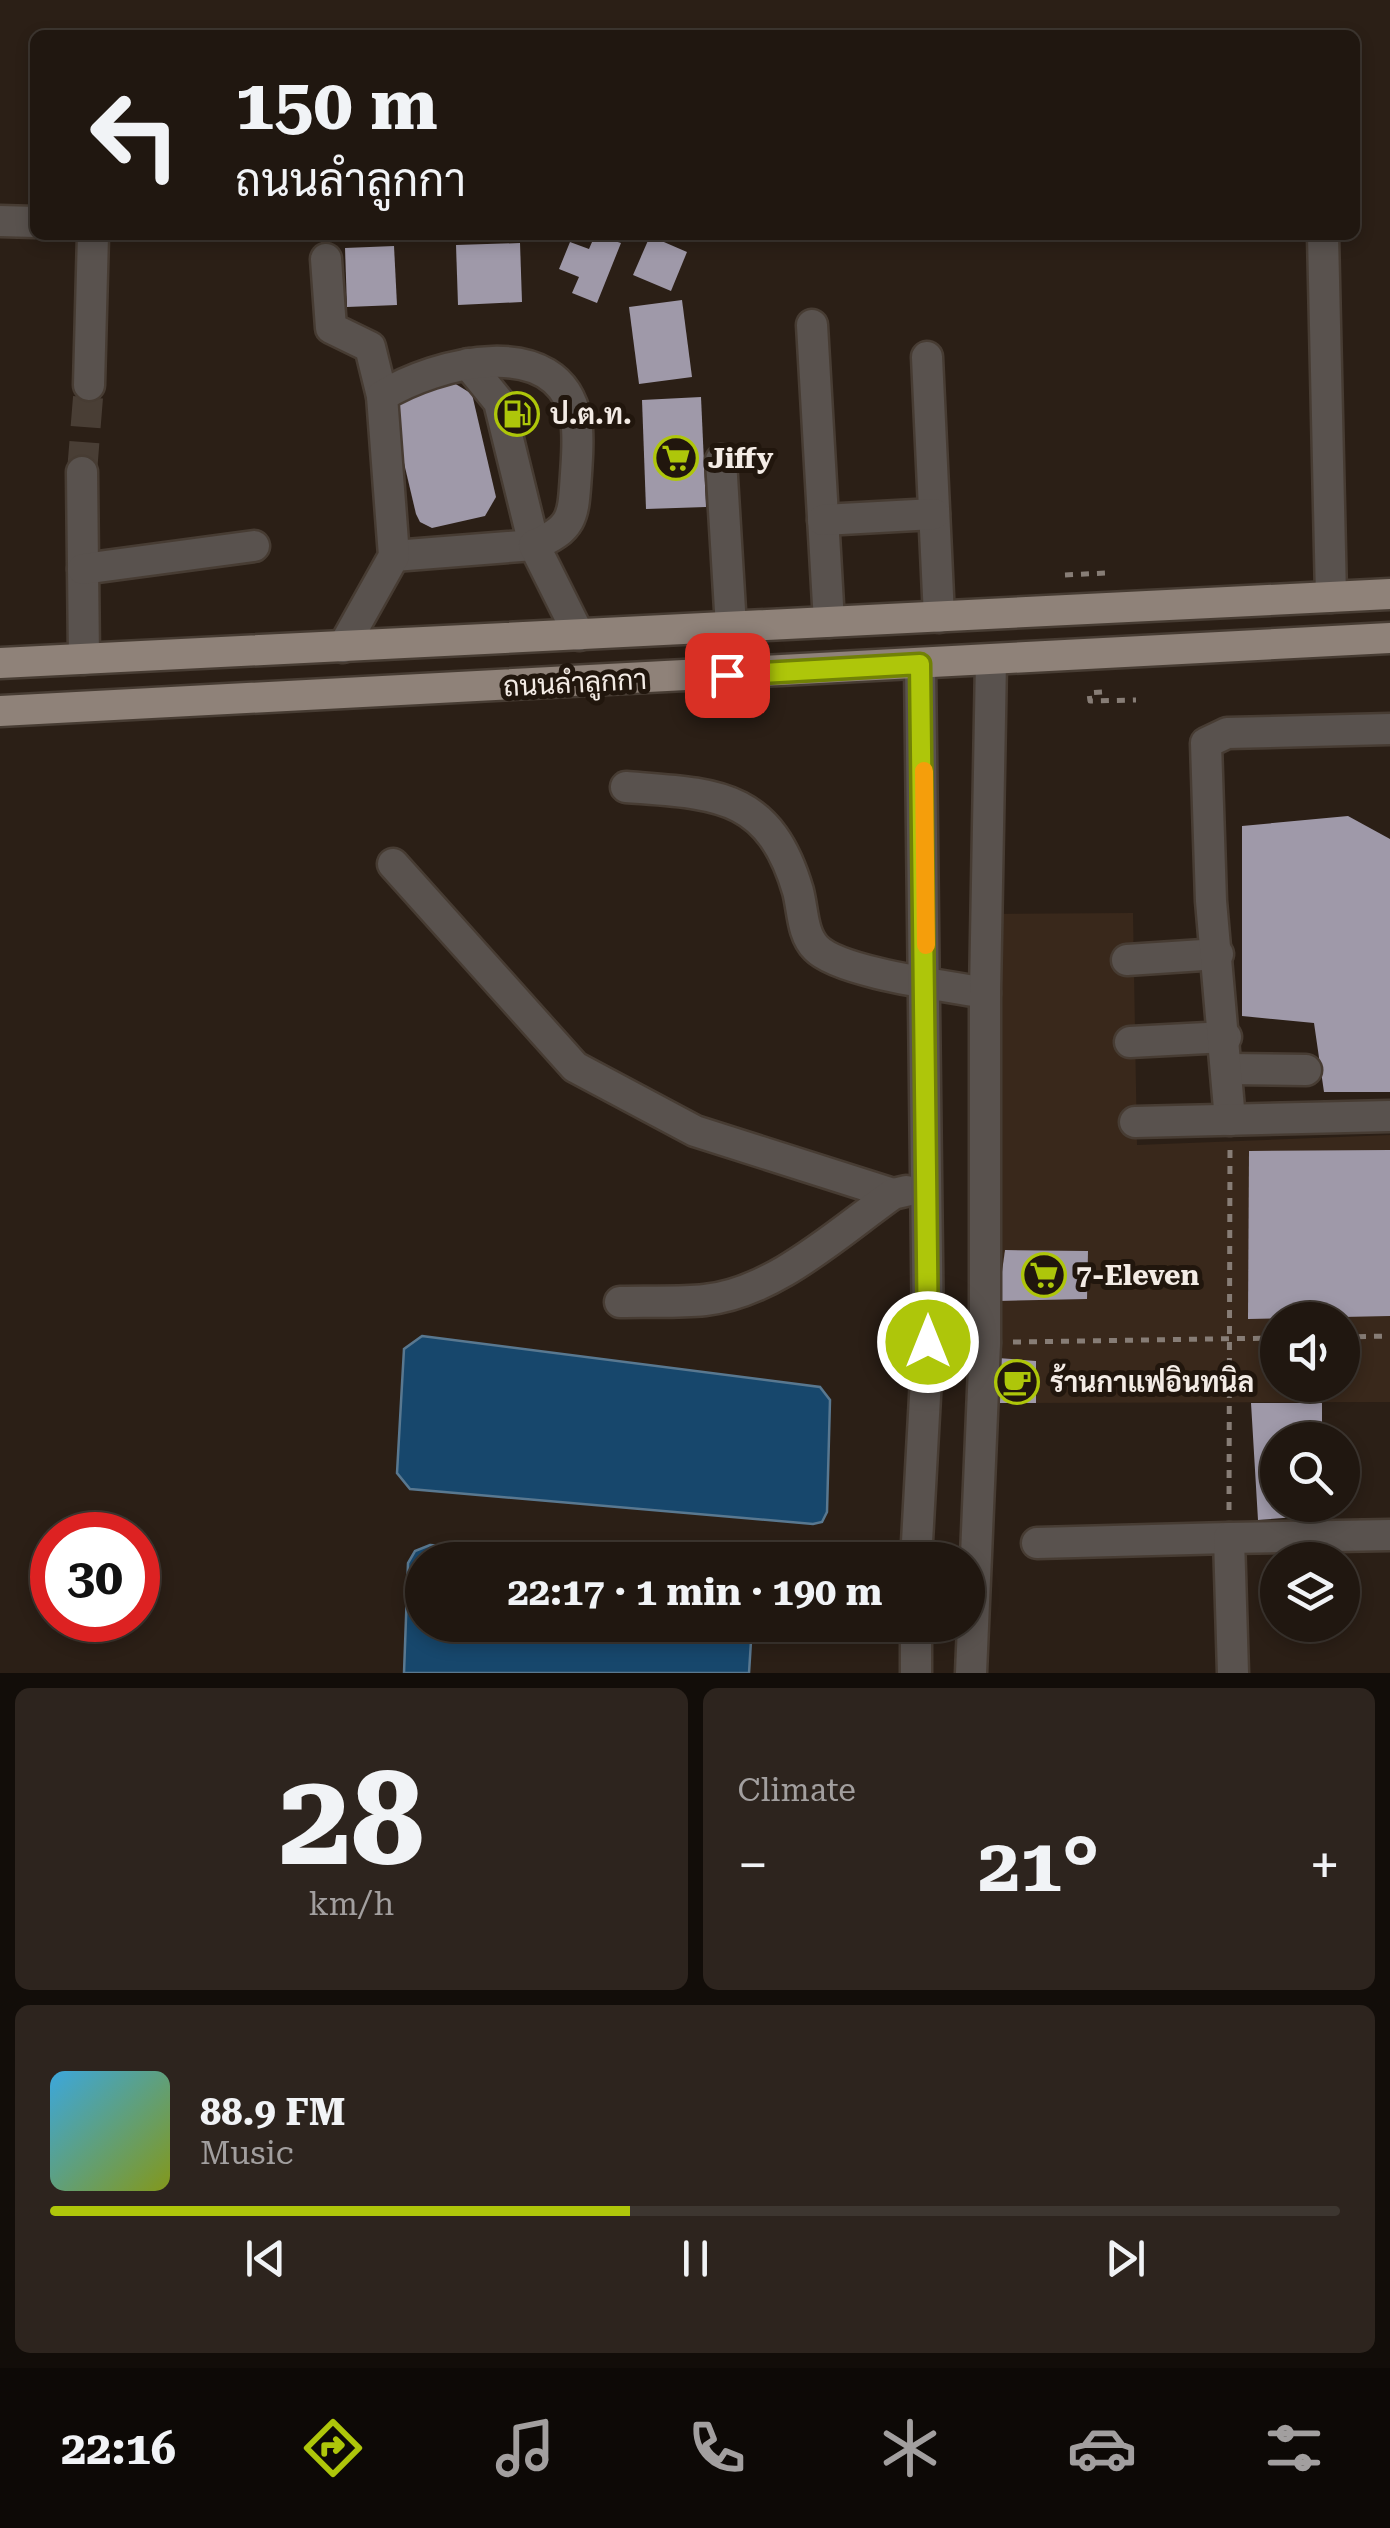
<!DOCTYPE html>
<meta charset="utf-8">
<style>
body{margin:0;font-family:"Roboto Serif",Sarabun,serif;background:#2d241e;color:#f1f3f6;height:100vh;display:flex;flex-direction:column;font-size:38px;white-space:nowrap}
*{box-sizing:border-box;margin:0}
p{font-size:32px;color:#a29f9f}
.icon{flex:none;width:55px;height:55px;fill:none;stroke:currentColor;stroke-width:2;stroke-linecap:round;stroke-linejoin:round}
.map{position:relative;height:1673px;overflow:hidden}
.drawer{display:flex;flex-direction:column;gap:15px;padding:15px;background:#120d09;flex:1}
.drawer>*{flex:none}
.top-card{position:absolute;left:30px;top:30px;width:1330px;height:210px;border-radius:15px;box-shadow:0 5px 15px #0003,0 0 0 2px #3d3630;background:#201710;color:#f1f3f6;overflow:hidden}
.tools{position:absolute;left:1260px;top:1302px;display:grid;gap:20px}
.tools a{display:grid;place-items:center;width:100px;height:100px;border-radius:50%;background:#201710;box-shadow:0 5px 15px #0003,0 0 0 2px #3d3630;font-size:50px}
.speed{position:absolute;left:30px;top:1512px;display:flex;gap:20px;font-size:50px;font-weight:700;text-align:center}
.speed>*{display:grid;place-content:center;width:130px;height:130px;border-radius:50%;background:#201710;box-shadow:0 5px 15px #0003,0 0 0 2px #3d3630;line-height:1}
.speed .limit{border:15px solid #d22;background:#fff;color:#111}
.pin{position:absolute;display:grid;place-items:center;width:85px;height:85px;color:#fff;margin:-42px;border-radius:20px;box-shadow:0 5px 15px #0006}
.me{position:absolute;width:110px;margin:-55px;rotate:0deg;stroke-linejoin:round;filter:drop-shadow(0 0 8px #0008)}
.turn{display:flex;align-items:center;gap:35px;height:210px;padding:0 40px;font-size:45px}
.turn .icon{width:130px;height:130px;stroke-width:2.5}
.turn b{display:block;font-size:70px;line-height:85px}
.big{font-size:75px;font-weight:700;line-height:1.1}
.drawer .tile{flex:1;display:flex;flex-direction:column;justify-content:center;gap:15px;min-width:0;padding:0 35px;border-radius:15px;background:#2d241e}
.drawer .dial{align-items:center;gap:0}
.dial b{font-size:130px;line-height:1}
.song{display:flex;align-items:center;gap:30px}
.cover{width:120px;height:120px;border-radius:15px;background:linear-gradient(135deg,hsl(200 70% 55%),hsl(70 70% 35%))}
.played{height:10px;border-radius:5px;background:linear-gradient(90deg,#aec60a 45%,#3d3630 45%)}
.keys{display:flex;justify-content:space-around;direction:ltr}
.heat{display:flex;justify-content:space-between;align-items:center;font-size:55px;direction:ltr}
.drawer .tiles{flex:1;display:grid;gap:15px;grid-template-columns:1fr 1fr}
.tile:last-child{grid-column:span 2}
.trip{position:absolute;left:405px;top:1542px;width:580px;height:100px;border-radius:50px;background:#201710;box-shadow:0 5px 15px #0003,0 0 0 2px #3d3630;font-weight:700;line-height:100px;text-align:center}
.tab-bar{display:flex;height:160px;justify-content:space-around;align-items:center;background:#0d0906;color:#a29f9f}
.tab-bar .icon{width:70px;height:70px}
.tab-bar .on{color:#aec60a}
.tab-bar b{font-size:45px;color:#f1f3f6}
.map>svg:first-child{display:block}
.built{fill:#39281b;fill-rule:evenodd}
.water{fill:#17476c;stroke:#597890;stroke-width:2.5}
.building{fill:#9f99a9}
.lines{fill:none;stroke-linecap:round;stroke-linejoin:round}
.minor-tunnel{stroke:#493e35;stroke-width:30;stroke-dasharray:30 15;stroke-linecap:butt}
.minor-casing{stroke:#473c33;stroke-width:35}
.major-casing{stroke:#473c33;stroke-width:35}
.path{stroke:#877d76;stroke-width:5;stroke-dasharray:8 8;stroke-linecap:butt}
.minor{stroke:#59524e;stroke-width:30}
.major{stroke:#8f8279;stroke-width:30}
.route-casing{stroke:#718106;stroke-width:25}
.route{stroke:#aec60a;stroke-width:18}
.slow{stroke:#f59e0b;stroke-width:18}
.labels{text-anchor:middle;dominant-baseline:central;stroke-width:10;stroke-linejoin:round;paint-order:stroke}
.poi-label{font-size:28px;font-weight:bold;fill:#f3ebe5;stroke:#21160d;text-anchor:start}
.street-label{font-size:28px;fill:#f3ebe5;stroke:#21160d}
</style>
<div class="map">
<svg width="1390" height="1673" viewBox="0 0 1390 1673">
<rect width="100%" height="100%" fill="#2b1f16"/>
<path class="built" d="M1133,913L1137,1145L1390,1135V1402L997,1403L986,914ZM1278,1320H1342V1385H1278Z"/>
<g class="water">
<path d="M422,1336L820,1387L830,1400L827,1512L822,1522L813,1524L410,1489L397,1473L404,1349Z"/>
<path d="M430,1545L615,1560H422V1625H752L749,1673H404L408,1563L415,1551Z"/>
</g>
<g class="building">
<path d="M595,235L621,243L597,303L572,293L579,277L559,269L570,242L589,249Z"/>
<path d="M650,236L687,252L671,291L633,275Z"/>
<path d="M520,243L522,302L458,305L456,245Z"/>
<path d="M394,246L397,305L347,307L345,248Z"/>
<path d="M682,300L692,377L639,384L629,307Z"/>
<path d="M454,383L472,394L496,497L485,516L432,528L420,522L416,514L392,412L402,396Z"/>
<path d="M701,397L706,507L646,509L642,400Z"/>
<path d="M1348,816L1390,839V1092H1324L1314,1023L1242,1016V826Z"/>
<path d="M1390,1150V1316L1248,1319L1249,1151Z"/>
<path d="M1005,1250L1088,1251L1087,1299L998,1301Z"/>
<path d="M998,1358L1036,1361V1403H997Z"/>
<path d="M1251,1403H1322V1440H1278V1505H1323V1515L1258,1520Z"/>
</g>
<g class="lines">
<path class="minor-tunnel" d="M82,472L89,385"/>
<g class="minor-casing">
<g id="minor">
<path d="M0,221L35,222"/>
<path d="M1323,235L1331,597"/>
<path d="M326,259L331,328L370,347L382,396"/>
<path d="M812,325L829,622"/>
<path d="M927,357L939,617"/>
<path d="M89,385L93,235"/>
<path d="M721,460L731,627"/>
<path d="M82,472L84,659"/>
<path d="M823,520L934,514"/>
<path d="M394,556L534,545L499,402L468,364"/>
<path d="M83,569L254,546"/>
<path d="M343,647L394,556L382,396C434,363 560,330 576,420C579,437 577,457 576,474C573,515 575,528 534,545L579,635"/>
<path d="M626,787C715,794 769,792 798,891C803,910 802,934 816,948C840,973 948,986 985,993"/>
<path d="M393,864L575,1067L695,1131L893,1194"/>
<path d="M1127,960L1218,954"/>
<path d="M1130,1042L1226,1037"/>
<path d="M1228,1069L1306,1070"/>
<path d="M1230,1120L1211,901L1206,743L1227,733L1390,729"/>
<path d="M1135,1122L1390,1116"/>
<path d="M620,1302C648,1301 677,1303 705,1300C774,1293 839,1232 893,1194L906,1191"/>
<path d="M928,1342L985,1343"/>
<path d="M1037,1543L1229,1538"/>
<path d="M916,1560L928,1342L920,664"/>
<path d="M916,1673V1625"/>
<path d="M971,1673L985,1343V993L991,661"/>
<path d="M1233,1673L1229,1538L1390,1535"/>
</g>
</g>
<g class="major-casing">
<g id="major">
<path d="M0,663L1390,594"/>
<path d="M0,711L1390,638"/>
</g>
</g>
<g class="path">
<path d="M1065,575L1105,573L1103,579"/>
<path d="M1102,692L1089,693L1090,701L1136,700"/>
<path d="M1342,1337L1390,1336"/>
<path d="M1013,1342L1278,1338"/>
<path d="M1229,1510L1230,1146"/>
</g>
<use href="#minor" class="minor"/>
<use href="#major" class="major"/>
</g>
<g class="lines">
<g class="route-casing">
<path id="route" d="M727,675L920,664L928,1342"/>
</g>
<use href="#route" class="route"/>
<path class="slow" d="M924,771L926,945"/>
</g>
<defs>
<g id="fuel-ring" transform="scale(2.25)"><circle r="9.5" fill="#21160d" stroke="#aec60a" stroke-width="1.5"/><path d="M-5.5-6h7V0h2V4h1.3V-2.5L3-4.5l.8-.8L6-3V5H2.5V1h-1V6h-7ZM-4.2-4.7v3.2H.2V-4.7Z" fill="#aec60a"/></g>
<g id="supermarket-ring" transform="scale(2.25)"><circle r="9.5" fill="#21160d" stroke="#aec60a" stroke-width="1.5"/><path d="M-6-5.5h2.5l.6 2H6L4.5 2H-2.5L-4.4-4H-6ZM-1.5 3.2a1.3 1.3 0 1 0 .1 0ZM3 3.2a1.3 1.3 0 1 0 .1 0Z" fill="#aec60a"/></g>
<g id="cafe-ring" transform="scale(2.25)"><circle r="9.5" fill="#21160d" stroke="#aec60a" stroke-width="1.5"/><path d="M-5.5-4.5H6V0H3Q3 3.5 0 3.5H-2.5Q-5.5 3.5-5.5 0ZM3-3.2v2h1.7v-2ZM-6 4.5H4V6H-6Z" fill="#aec60a"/></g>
</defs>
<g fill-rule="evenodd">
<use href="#fuel-ring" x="517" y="414"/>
<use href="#supermarket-ring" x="676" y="458"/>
<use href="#supermarket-ring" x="1044" y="1275"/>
<use href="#cafe-ring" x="1017" y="1382"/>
</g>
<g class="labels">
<g class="poi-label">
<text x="550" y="414">ป.ต.ท.</text>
<text x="708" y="458">Jiffy</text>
<text x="1076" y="1275">7-Eleven</text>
<text x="1050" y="1382">ร้านกาแฟอินทนิล</text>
</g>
<g class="street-label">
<text transform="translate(575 683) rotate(-3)">ถนนลำลูกกา</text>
</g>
</g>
</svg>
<div class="tools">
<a><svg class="icon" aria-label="sound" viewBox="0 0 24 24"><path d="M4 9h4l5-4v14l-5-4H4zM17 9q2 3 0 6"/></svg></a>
<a><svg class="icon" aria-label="search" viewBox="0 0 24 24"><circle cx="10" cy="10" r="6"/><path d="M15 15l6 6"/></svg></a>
<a><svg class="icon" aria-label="layers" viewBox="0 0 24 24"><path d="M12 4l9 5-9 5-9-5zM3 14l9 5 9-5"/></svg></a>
</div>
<div class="speed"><div class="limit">30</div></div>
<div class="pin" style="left:727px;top:675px;background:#d93025"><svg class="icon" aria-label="arrive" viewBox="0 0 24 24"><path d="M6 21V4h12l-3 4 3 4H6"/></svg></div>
<svg class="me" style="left:928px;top:1342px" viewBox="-20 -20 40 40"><circle r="17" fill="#aec60a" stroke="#fff" stroke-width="3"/><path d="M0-11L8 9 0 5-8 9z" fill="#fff"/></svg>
<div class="trip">22:17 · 1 min · 190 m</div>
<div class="top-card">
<div class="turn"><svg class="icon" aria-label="left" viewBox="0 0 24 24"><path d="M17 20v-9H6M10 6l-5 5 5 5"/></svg><div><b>150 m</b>ถนนลำลูกกา</div></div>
</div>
</div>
<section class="drawer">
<div class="tiles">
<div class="tile dial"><b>28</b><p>km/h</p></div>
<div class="tile"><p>Climate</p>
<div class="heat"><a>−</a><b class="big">21°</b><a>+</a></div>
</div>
<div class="tile">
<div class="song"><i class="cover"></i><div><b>88.9 FM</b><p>Music</p></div></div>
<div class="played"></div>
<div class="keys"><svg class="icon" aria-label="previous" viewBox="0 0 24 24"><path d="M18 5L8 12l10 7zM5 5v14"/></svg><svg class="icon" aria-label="pause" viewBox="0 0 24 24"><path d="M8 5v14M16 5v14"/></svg><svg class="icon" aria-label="next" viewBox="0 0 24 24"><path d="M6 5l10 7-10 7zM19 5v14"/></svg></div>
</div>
</div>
</section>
<nav class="tab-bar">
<b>22:16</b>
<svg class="icon on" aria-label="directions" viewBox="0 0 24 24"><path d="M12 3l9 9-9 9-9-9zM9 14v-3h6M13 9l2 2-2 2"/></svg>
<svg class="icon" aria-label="music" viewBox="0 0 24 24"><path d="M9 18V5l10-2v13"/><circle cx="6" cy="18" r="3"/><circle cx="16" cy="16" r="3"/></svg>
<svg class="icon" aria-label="phone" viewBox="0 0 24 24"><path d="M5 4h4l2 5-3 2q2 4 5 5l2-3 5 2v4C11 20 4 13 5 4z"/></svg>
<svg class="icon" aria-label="climate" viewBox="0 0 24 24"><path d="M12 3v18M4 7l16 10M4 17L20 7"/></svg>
<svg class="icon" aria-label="car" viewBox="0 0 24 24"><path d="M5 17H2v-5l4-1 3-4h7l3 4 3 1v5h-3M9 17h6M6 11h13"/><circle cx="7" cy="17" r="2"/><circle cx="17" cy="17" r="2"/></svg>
<svg class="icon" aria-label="filters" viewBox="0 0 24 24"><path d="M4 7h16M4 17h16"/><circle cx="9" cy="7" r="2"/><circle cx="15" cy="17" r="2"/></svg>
</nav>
